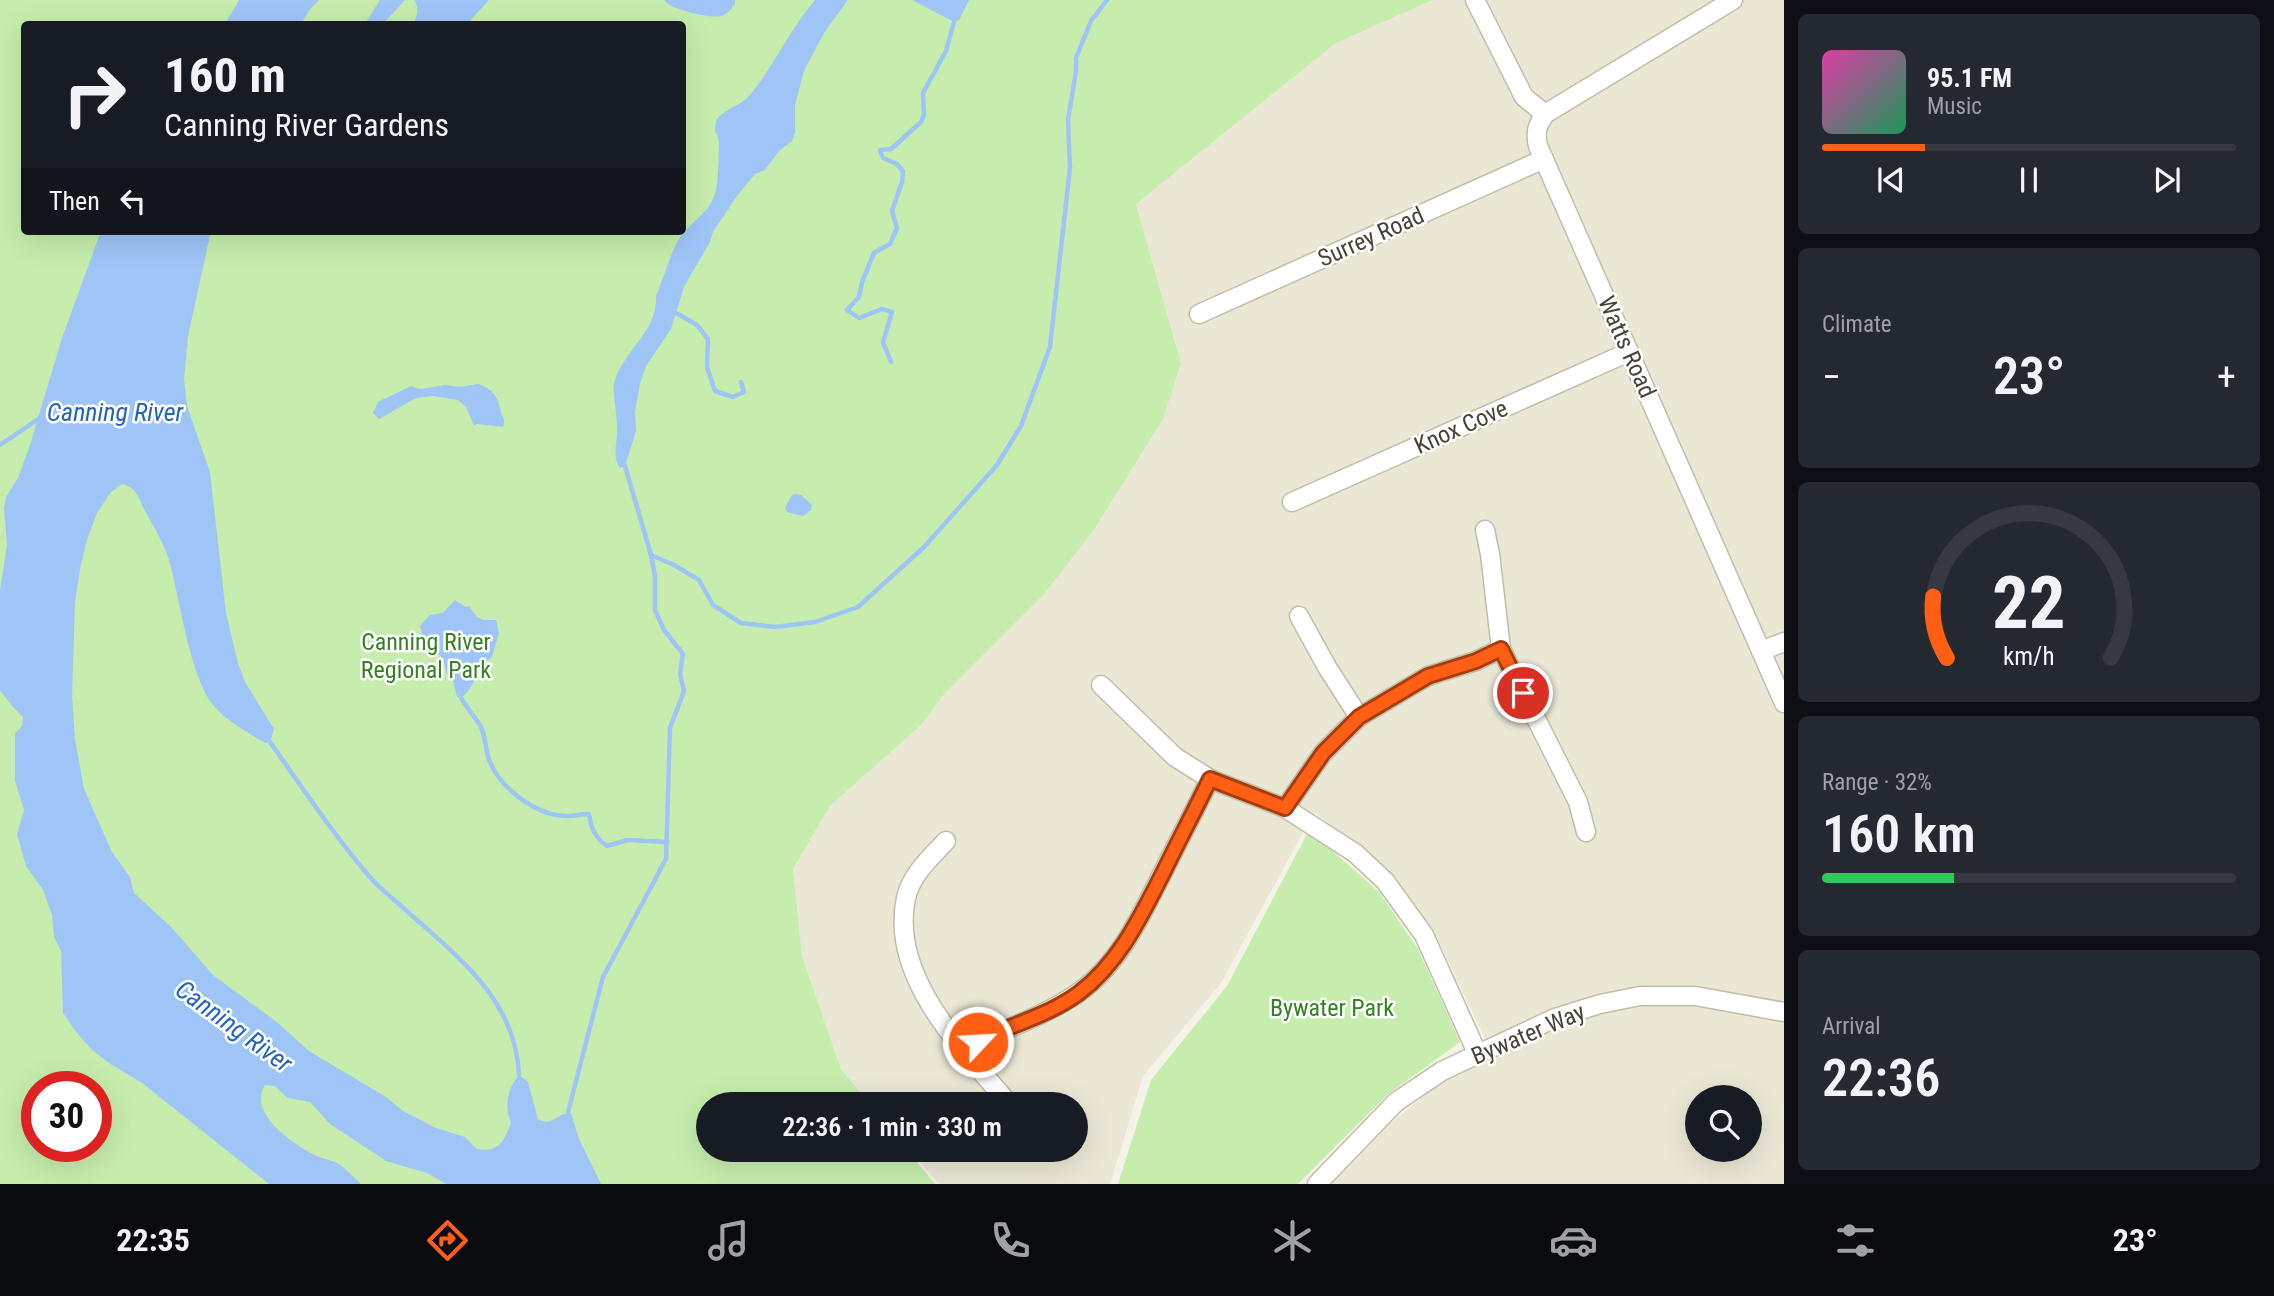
<!DOCTYPE html>
<meta charset="utf-8">
<style>
body{margin:0;font-family:"Roboto Condensed",sans-serif;background:#242831;color:#f1f3f6;height:100vh;display:flex;flex-direction:column;font-size:26px;white-space:nowrap}
*{box-sizing:border-box;margin:0}
p{font-size:23px;color:#9ea1a6}
.icon{flex:none;width:38px;height:38px;fill:none;stroke:currentColor;stroke-width:2;stroke-linecap:round;stroke-linejoin:round}
.map{position:relative;flex:1;overflow:hidden}
.panel{display:flex;flex-direction:column;gap:14px;padding:14px;background:#0d0f14;width:490px}
.panel>*{flex:none}
.banner{position:absolute;left:21px;top:21px;width:665px;height:214px;border-radius:7px;box-shadow:0 7px 28px #0002;background:#171b24;color:#f1f3f6;overflow:hidden}
.tools{position:absolute;left:1685px;top:1085px;display:grid;gap:14px}
.tools a{display:grid;place-items:center;width:77px;height:77px;border-radius:50%;background:#171b24;box-shadow:0 7px 28px #0002;font-size:35px}
.speed{position:absolute;left:21px;top:1071px;display:flex;gap:14px;font-size:35px;font-weight:700;text-align:center}
.speed>*{display:grid;place-content:center;width:91px;height:91px;border-radius:50%;background:#171b24;box-shadow:0 7px 28px #0002;line-height:1}
.speed .limit{border:10px solid #d22;background:#fff;color:#111}
.pin{position:absolute;display:grid;place-items:center;width:60px;height:60px;color:#fff;margin:-30px;border:4px solid #fff;border-radius:50%;box-shadow:0 2px 7px #0007}
.me{position:absolute;width:77px;margin:-38px;rotate:65deg;stroke-linejoin:round;filter:drop-shadow(0 0 5px #0008)}
.turn{display:flex;align-items:center;gap:24px;height:147px;padding:0 28px;font-size:32px}
.turn .icon{width:91px;height:91px;stroke-width:2.5}
.turn b{display:block;font-size:49px;line-height:60px}
.then{display:flex;align-items:center;height:66px;padding:0 28px;background:#0003;gap:14px;font-size:26px}
.big{font-size:52px;font-weight:600;line-height:1.1}
.panel .widget{flex:1;display:flex;flex-direction:column;justify-content:center;gap:10px;min-width:0;padding:0 24px;border-radius:10px;background:#242831}
.panel .dial{align-items:center;gap:0}
.dial svg{height:182px;overflow:visible;fill:none;stroke:#363941;stroke-width:7;stroke-linecap:round;text-anchor:middle}
.dial text{fill:#f1f3f6;stroke:none}
.song{display:flex;align-items:center;gap:21px}
.cover{width:84px;height:84px;border-radius:10px;background:linear-gradient(135deg,hsl(320 70% 55%),hsl(150 70% 35%))}
.played{height:7px;border-radius:4px;background:linear-gradient(90deg,#ff5e15 25%,#363941 25%)}
.keys{display:flex;justify-content:space-around;direction:ltr}
.heat{display:flex;justify-content:space-between;align-items:center;font-size:38px;direction:ltr}
.charge{height:10px;border-radius:5px;background:linear-gradient(90deg,#34c759 32%,#363941 0)}
.trip{position:absolute;left:696px;top:1092px;width:392px;height:70px;border-radius:35px;background:#171b24;box-shadow:0 7px 28px #0002;font-weight:600;line-height:70px;text-align:center}
.tabs{display:flex;height:112px;justify-content:space-around;align-items:center;background:#090b0e;color:#9ea1a6}
.tabs .icon{width:49px;height:49px}
.tabs .selected{color:#ff5e15}
.tabs b{font-size:32px;color:#f1f3f6}
main{display:flex;flex:1;min-height:0}
.map>svg:first-child{display:block}
.residential{fill:#eae7d5;fill-rule:evenodd}
.green{fill:#c6edad;fill-rule:evenodd}
.water{fill:#9fc5f7}
.lines{fill:none;stroke-linecap:round;stroke-linejoin:round}
.stream{stroke:#9fc5f7;stroke-width:4.5}
.minor-casing{stroke:#c2bda9;stroke-width:21}
.minor{stroke:#fff;stroke-width:18}
.route-casing{stroke:#a63d0e;stroke-width:18}
.route{stroke:#ff5e15;stroke-width:12}
.labels{text-anchor:middle;dominant-baseline:central;stroke-width:5;stroke-linejoin:round;paint-order:stroke}
.street-label{font-size:24px;fill:#494536;stroke:#fff}
.park-label{font-size:24px;fill:#378123;stroke:#fff}
.water-label{font-size:26px;font-style:italic;fill:#2565bf;stroke:#fff}
</style>
<main>
<div class="map">
<svg width="1784" height="1184" viewBox="0 0 1784 1184">
<rect width="100%" height="100%" fill="#f5f3e8"/>
<path class="residential" d="M1427,0H1784V1184H1332L1390,1124L1430,1091L1456,1074L1494,1058L1435,933L1383,866L1314,812L1221,983L1143,1076L1110,1184H939L910,1150H1076V1104H871L841,1069L802,956L793,869L830,806L921,725L945,693L1093,531L1121,483L1181,362L1136,204L1336,43ZM1698,1097H1750V1150H1698Z"/>
<g class="green">
<path d="M0,0H1432L1336,43L1136,204L1181,363L1163,419L1093,531L1044,594L945,693L921,725L830,806L793,869L802,956L841,1069L870,1104H709V1150H907L935,1184H0ZM24,24H682V231H24ZM37,1087H96V1146H37Z"/>
<path d="M1309,830L1379,892L1418,949L1460,1042L1387,1095L1298,1184H1118L1151,1080L1227,986Z"/>
</g>
<g class="water">
<path d="M239,0H319L310,9L301,24H225Z"/>
<path d="M380,0H405L383,24H365Z"/>
<path d="M414,0H489L467,24H413C417,17 420,8 414,0Z"/>
<path d="M664,0H735V4C731,9 728,13 722,16C712,19 670,10 664,0Z"/>
<path d="M815,0H848L824,33L804,71L795,105V133L792,141L779,151L765,170L755,174L737,196L713,232L710,242L684,287L671,329L646,366L640,384L635,412L636,431L625,466L620,468C612,457 617,445 617,432C618,421 612,388 614,383C623,350 658,332 656,296C663,280 672,248 681,236C693,220 711,212 716,190C718,184 719,148 719,142C718,132 713,135 716,122C719,111 740,106 748,97C774,67 789,30 815,0Z"/>
<path d="M912,0H969L959,20L954,22Z"/>
<path d="M101,231H211L188,336L184,379L187,406L210,472L226,613L238,663L245,682L274,729L270,742L265,743C247,732 226,721 213,705C189,675 180,598 169,560C164,543 153,526 145,511C138,498 138,488 122,484L111,492L97,513L87,540L80,569L75,602L72,694L75,739L84,789L112,852L130,877L134,893L172,928L213,975L278,1023L309,1051L386,1097L403,1111L436,1128L465,1137L477,1149C500,1152 503,1142 511,1123C504,1106 507,1089 519,1075L528,1082L538,1119C552,1128 557,1112 571,1113L579,1139L601,1184H446L427,1173L386,1161L330,1124L310,1102L288,1098L274,1086L265,1085C246,1114 297,1147 319,1157C324,1159 330,1160 335,1162C345,1167 353,1177 361,1184H269L142,1083L109,1063L91,1049L77,1033L63,1013L61,951L54,937L52,915L43,890L26,866L17,834L24,810L15,781V733L22,726L23,717L12,706L0,690V591L7,545L4,508L6,497L18,478L30,445L62,338Z"/>
<path d="M478,384C493,389 498,397 501,412C503,419 506,420 503,427L477,424L474,426L466,407L458,400L433,396L416,398L379,419L373,413L378,402L411,386L420,389L445,385L461,387Z"/>
<path d="M795,494L801,495L812,505L811,510L803,516L787,512L785,508L792,495Z"/>
<path d="M455,600L465,607L469,606L477,617L484,620H496L499,633L492,657C474,668 477,686 461,698L457,697L453,681L447,675L442,657L424,643L420,626L430,615L443,613Z"/>
</g>
<g class="lines">
<g class="stream">
<path d="M676,313L697,325L708,339L707,367L715,391L733,397L744,392L741,382"/>
<path d="M891,362L883,342L892,312L882,309L859,318L847,310L859,297L862,282L874,253L890,244L897,228L892,211L902,182L903,171L897,164L883,158L880,150L891,149L921,122L924,115L923,93L946,51L954,22"/>
<path d="M0,445L40,418"/>
<path d="M651,555L674,565L699,580L713,605L741,623L775,627L815,622L858,607L924,547L997,465L1021,426L1050,347L1070,168L1068,120L1076,71V58L1091,21L1107,0"/>
<path d="M461,698C467,708 474,716 480,725C486,735 485,751 490,762C501,789 537,816 567,816C574,816 582,814 589,814C591,829 595,837 607,846L627,840L667,842"/>
<path d="M270,742C302,787 333,834 369,876C378,887 390,896 400,905C453,953 516,997 519,1075"/>
<path d="M568,1112L603,977L666,859L670,728L684,691L680,674L683,654L664,630L655,610V576L651,555L625,466"/>
</g>
<g class="minor-casing">
<g id="minor">
<path d="M1475,0L1524,97L1545,114C1537,125 1535,133 1538,146L1784,703"/>
<path d="M1545,114L1733,0"/>
<path d="M1199,314L1544,159"/>
<path d="M1292,502L1629,352"/>
<path d="M1485,530L1490,554L1501,649L1578,802L1586,832"/>
<path d="M1299,616L1327,667L1359,717"/>
<path d="M1761,651L1784,642"/>
<path d="M1101,685L1175,757L1210,779L1285,808L1355,853L1385,881L1424,935L1478,1055"/>
<path d="M1285,808L1323,753L1359,717L1428,676L1476,661L1501,649"/>
<path d="M946,841C930,858 911,875 906,898C889,977 963,1049 1009,1104"/>
<path d="M964,1049C1000,1030 1041,1018 1075,995C1119,966 1141,916 1164,870C1179,840 1195,810 1210,779"/>
<path d="M1317,1184L1396,1102L1442,1071L1555,1018L1600,1004L1640,996H1695L1784,1012"/>
</g>
</g>
<use href="#minor" class="minor"/>
</g>
<g class="lines">
<g class="route-casing">
<path id="route" d="M978,1042C1011,1024 1048,1016 1079,993C1120,962 1141,916 1164,871C1179,840 1195,810 1210,779L1285,808L1323,753L1359,717L1428,676L1476,661L1501,649L1523,693"/>
</g>
<use href="#route" class="route"/>
</g>
<g class="labels">
<g class="street-label">
<text transform="translate(1371 237) rotate(-24)">Surrey Road</text>
<text transform="translate(1627 347) rotate(66)">Watts Road</text>
<text transform="translate(1461 427) rotate(-24)">Knox Cove</text>
<text transform="translate(1528 1034) rotate(-23)">Bywater Way</text>
</g>
<g class="park-label">
<text x="426" y="642">Canning River<tspan x="426" dy="28">Regional Park</tspan></text>
<text x="1332" y="1008">Bywater Park</text>
</g>
<g class="water-label">
<text x="115" y="412">Canning River</text>
<text transform="translate(234 1026) rotate(36)">Canning River</text>
</g>
</g>
</svg>
<div class="tools">
<a><svg class="icon" aria-label="search" viewBox="0 0 24 24"><circle cx="10" cy="10" r="6"/><path d="M15 15l6 6"/></svg></a>
</div>
<div class="speed"><div class="limit">30</div></div>
<div class="pin" style="left:1523px;top:693px;background:#d93025"><svg class="icon" aria-label="arrive" viewBox="0 0 24 24"><path d="M6 21V4h12l-3 4 3 4H6"/></svg></div>
<svg class="me" style="left:978px;top:1042px" viewBox="-20 -20 40 40"><circle r="17" fill="#ff5e15" stroke="#fff" stroke-width="3"/><path d="M0-11L8 9 0 5-8 9z" fill="#fff"/></svg>
<div class="trip">22:36 · 1 min · 330 m</div>
<div class="banner">
<div class="turn"><svg class="icon" aria-label="right" viewBox="0 0 24 24"><path d="M7 20v-9h11M14 6l5 5-5 5"/></svg><div><b>160 m</b>Canning River Gardens</div></div>
<div class="then">Then<svg class="icon" aria-label="left" viewBox="0 0 24 24"><path d="M17 20v-9H6M10 6l-5 5 5 5"/></svg></div>
</div>
</div>
<section class="panel">
<div class="widget">
<div class="song"><i class="cover"></i><div><b>95.1 FM</b><p>Music</p></div></div>
<div class="played"></div>
<div class="keys"><svg class="icon" aria-label="previous" viewBox="0 0 24 24"><path d="M18 5L8 12l10 7zM5 5v14"/></svg><svg class="icon" aria-label="pause" viewBox="0 0 24 24"><path d="M8 5v14M16 5v14"/></svg><svg class="icon" aria-label="next" viewBox="0 0 24 24"><path d="M6 5l10 7-10 7zM19 5v14"/></svg></div>
</div>
<div class="widget"><p>Climate</p>
<div class="heat"><a>−</a><b class="big">23°</b><a>+</a></div>
</div>
<div class="widget dial"><svg viewBox="0 0 100 80">
<path d="M14 69A42 42 0 1 1 86 69"/>
<path d="M14 69A42 42 0 0 1 8 42" stroke="#ff5e15"/>
<text x="50" y="56" font-size="32" font-weight="700">22</text>
<text x="50" y="72" font-size="11">km/h</text>
</svg></div>
<div class="widget"><p>Range · 32%</p><b class="big">160 km</b><div class="charge"></div></div>
<div class="widget"><p>Arrival</p><b class="big">22:36</b></div>
</section>
</main>
<nav class="tabs">
<b>22:35</b>
<svg class="icon selected" aria-label="directions" viewBox="0 0 24 24"><path d="M12 3l9 9-9 9-9-9zM9 14v-3h6M13 9l2 2-2 2"/></svg>
<svg class="icon" aria-label="music" viewBox="0 0 24 24"><path d="M9 18V5l10-2v13"/><circle cx="6" cy="18" r="3"/><circle cx="16" cy="16" r="3"/></svg>
<svg class="icon" aria-label="phone" viewBox="0 0 24 24"><path d="M5 4h4l2 5-3 2q2 4 5 5l2-3 5 2v4C11 20 4 13 5 4z"/></svg>
<svg class="icon" aria-label="climate" viewBox="0 0 24 24"><path d="M12 3v18M4 7l16 10M4 17L20 7"/></svg>
<svg class="icon" aria-label="car" viewBox="0 0 24 24"><path d="M5 17H2v-5l4-1 3-4h7l3 4 3 1v5h-3M9 17h6M6 11h13"/><circle cx="7" cy="17" r="2"/><circle cx="17" cy="17" r="2"/></svg>
<svg class="icon" aria-label="filters" viewBox="0 0 24 24"><path d="M4 7h16M4 17h16"/><circle cx="9" cy="7" r="2"/><circle cx="15" cy="17" r="2"/></svg>
<b>23°</b>
</nav>
